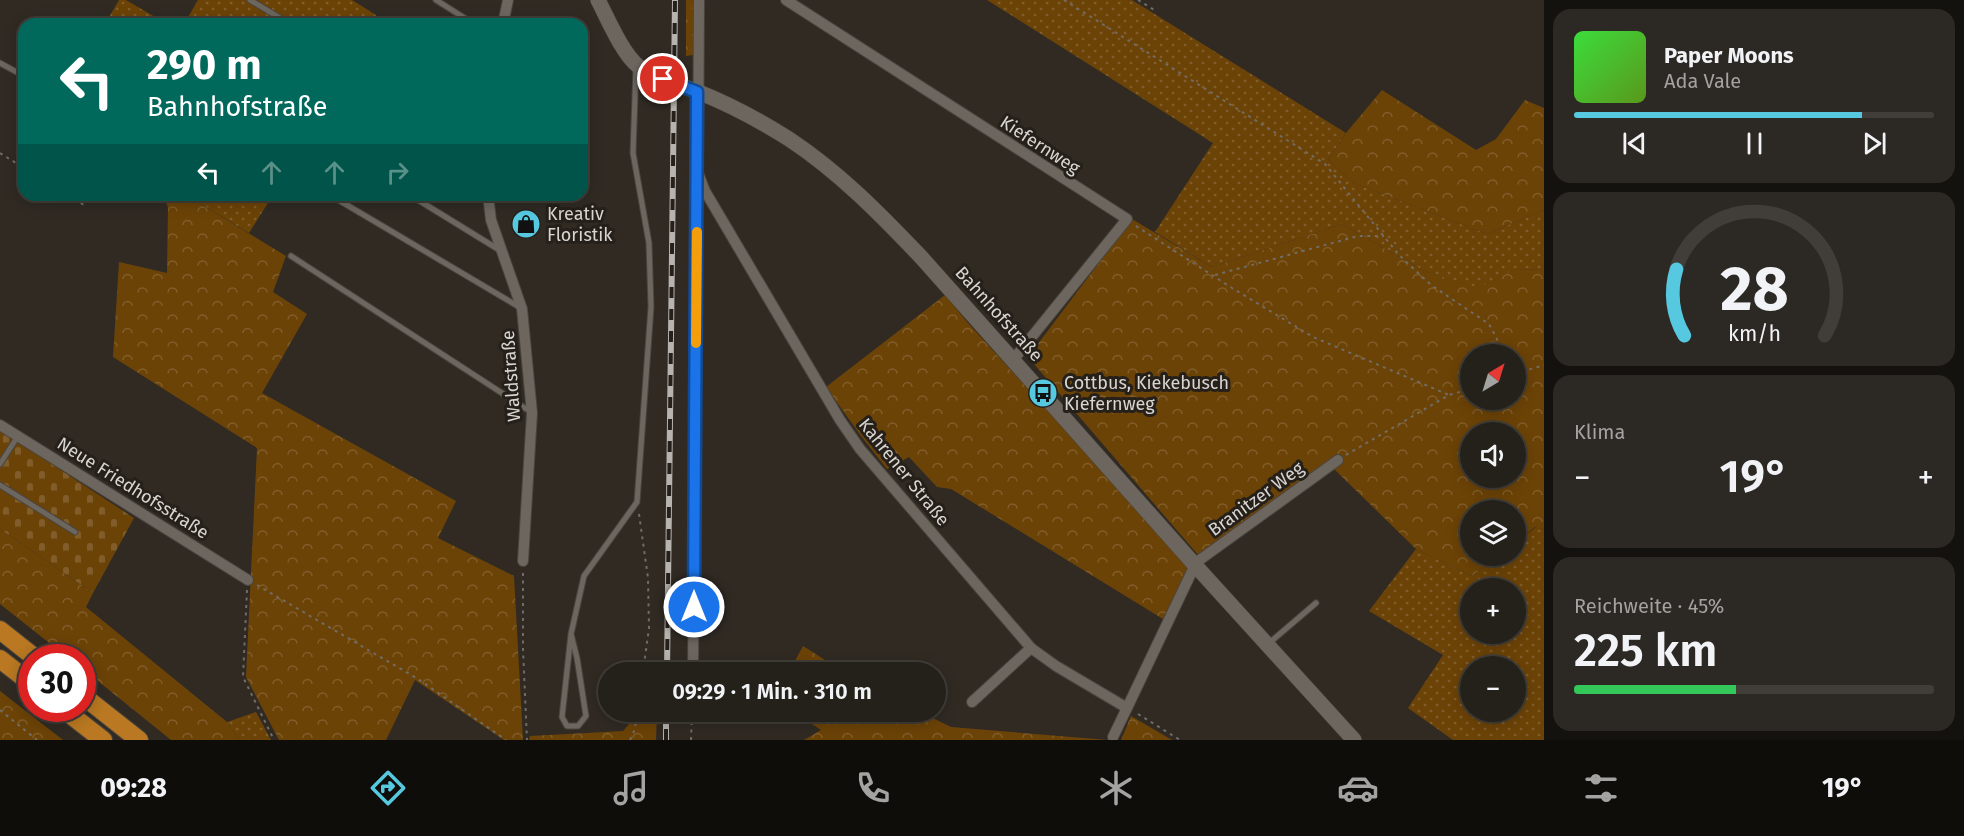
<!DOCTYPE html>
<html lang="de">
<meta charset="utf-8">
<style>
body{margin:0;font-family:"Fira Sans",sans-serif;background:#2c2823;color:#f1f3f6;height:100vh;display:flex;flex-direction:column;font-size:22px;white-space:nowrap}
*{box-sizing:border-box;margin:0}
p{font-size:20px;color:#a3a3a2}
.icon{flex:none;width:33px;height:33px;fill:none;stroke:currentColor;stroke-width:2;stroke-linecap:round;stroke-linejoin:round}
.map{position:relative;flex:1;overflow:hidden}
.panel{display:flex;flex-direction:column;gap:9px;padding:9px;background:#14120e;width:420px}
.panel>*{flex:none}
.hud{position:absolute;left:18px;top:18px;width:570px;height:183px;border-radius:18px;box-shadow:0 3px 15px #0003,0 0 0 2px #413e39;background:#00695c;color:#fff;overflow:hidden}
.needle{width:39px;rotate:38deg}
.buttons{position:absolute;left:1460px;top:344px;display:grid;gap:12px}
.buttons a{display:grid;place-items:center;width:66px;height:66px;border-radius:50%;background:#24201a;box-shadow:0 3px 15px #0003,0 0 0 2px #413e39;font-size:30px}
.speed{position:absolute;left:18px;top:644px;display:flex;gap:12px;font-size:30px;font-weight:700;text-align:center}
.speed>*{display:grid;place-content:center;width:78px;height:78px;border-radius:50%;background:#24201a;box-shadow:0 3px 15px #0003,0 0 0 2px #413e39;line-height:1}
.speed .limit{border:9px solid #d22;background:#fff;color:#111}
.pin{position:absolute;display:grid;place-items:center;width:51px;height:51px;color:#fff;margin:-26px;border:3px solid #fff;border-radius:50%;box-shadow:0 2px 6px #0007}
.me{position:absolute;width:66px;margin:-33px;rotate:0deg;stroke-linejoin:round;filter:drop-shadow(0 0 4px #0008)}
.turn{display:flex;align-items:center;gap:21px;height:126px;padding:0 30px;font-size:27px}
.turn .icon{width:78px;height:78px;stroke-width:2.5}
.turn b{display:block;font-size:42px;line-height:51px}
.lanes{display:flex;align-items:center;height:57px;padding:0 30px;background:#0003;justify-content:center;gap:30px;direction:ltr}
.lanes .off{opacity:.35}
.big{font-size:45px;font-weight:600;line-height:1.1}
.panel .widget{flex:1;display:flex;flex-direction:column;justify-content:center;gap:9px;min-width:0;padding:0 21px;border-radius:18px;background:#2c2823}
.panel .dial{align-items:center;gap:0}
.dial svg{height:156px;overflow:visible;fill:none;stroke:#413e39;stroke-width:7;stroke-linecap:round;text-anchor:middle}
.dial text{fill:#f1f3f6;stroke:none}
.song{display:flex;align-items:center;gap:18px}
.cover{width:72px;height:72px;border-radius:9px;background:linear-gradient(135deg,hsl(120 70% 55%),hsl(90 70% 35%))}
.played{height:6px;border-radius:3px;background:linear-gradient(90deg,#56c9e1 80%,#413e39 80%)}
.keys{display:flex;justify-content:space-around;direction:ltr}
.heat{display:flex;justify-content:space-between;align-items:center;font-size:33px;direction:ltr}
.charge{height:9px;border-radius:4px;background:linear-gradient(90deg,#34c759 45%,#413e39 0)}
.trip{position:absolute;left:598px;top:662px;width:348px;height:60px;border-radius:30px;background:#24201a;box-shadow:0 3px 15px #0003,0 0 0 2px #413e39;font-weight:600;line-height:60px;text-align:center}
.tabs{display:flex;height:96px;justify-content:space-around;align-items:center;background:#0e0d0a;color:#a3a3a2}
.tabs .icon{width:42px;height:42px}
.tabs .current{color:#56c9e1}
.tabs b{font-size:27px;color:#f1f3f6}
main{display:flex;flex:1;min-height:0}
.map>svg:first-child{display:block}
.grass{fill:url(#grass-dots);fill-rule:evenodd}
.forest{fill:url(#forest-crowns);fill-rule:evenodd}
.cemetery{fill:url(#cemetery-stones)}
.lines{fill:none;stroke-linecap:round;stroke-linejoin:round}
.lane-casing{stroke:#4a453f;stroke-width:7}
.street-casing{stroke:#4a453f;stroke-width:12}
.secondary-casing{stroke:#4a453f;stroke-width:16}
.highway-casing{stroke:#4a453f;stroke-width:20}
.path{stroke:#716c66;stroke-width:2;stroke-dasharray:3 4.5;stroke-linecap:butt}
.lane{stroke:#6d665f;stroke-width:5}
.street{stroke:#6d665f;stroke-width:10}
.secondary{stroke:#6d665f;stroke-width:15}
.highway{stroke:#b97821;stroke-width:18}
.rail-casing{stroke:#b7b3ae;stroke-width:6}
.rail{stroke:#26201a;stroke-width:4;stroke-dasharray:11;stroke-linecap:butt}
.route-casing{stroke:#114b97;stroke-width:15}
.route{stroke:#1a73e8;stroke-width:10}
.slow{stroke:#f59e0b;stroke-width:10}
.labels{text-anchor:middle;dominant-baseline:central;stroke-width:6;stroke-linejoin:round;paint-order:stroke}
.street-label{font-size:18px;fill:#d9d5d1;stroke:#26201a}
.poi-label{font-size:18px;fill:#d9d5d1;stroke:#26201a;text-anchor:start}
</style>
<main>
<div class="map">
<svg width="1544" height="740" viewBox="0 0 1544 740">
<defs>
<pattern id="grass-dots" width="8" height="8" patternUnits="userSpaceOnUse" patternTransform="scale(1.5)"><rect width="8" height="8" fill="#6c4307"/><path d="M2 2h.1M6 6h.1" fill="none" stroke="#805d2a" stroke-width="1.8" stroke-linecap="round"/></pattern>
<pattern id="forest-crowns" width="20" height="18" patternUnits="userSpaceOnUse" patternTransform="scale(1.5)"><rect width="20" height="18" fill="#6c4307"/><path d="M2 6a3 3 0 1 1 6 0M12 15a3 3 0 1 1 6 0" fill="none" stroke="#805d2a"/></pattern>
<pattern id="cemetery-stones" width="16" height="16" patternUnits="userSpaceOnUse" patternTransform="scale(1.5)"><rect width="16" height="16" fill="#6c4307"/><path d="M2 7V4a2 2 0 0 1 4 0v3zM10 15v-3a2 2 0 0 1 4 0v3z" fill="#805d2a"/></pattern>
</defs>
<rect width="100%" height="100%" fill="#302a23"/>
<g class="grass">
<path d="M119,0H126L167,24H105Z"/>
<path d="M198,0H352L376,15L370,24H184Z"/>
<path d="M987,0H1132L1346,133L1328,160L1354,183L1487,234L1544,210V270L1516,269L1478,289L1422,270L1342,224L1212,267L1155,232L1213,143Z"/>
<path d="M186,195H273L249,233Z"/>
<path d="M1536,527L1544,530V740H1453L1408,708L1443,655L1369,611L1416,549L1472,576L1500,555H1515V543ZM1470,588H1515V633H1470ZM1470,666H1515V711H1470Z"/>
<path d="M256,712L271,740H239L227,722Z"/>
</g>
<g class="forest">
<path d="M686,0H695L693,55L686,56Z"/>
<path d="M1382,90L1476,150L1496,139L1525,100L1544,108V210L1487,234L1354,183L1328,160L1346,133Z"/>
<path d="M164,195H186L286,256L273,292L307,314L262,393L456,501L438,538L514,576L523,740H504L415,680L386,740H279L246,677L257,448L113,357L119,262L167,273L168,208Z"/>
<path d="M1132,219L1212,267L1342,224L1422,270L1478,288L1516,269L1544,270V530L1535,527L1515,543V510H1470V555H1500L1472,576L1416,549L1333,468L1199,556L1028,357ZM1470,354H1515V399H1470ZM1470,432H1515V477H1470Z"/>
<path d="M945,295L968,323L1190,566L1163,619L951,489L937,487L909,457L887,469L861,436L826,387Z"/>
<path d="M0,529L93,593L86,607L227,722L239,740H171L83,669L82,657H67L0,604Z"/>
<path d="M803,646L844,672H789Z"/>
<path d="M0,691L63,740H0Z"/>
<path d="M640,711H657L656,740H529L530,736L623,731Z"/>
<path d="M792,711H918L951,727L1108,740H804L821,730Z"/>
<path d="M1131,716L1172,740H1121Z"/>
</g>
<path class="cemetery" d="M0,430L134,518L93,593L0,529Z"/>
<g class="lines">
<g class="lane-casing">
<g id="lane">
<path d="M250,0L290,24"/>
<path d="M436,0L474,24"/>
<path d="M0,63L24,76"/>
<path d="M330,195L521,308"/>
<path d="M410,195L501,251"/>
<path d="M291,256L531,412"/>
<path d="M0,464L18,436"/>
<path d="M0,485L75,532"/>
<path d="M571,634L577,658L586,716L578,726H567L562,717L571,634L584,576L637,502L651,307L649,243L633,153L636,67"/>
<path d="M1268,644L1316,603"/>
</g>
</g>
<g class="street-casing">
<g id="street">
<path d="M699,0L698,173L705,191L840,420L860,449L1031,648L1056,666L1127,708L1195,565"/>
<path d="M786,0L1127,219L1013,360"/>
<path d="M503,24L508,0"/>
<path d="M488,195L491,220L522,309L532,413L523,561"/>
<path d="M0,425L248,580"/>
<path d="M1194,564L1338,460"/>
<path d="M693,672L697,179"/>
<path d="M972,702L1031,648"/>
<path d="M1113,737L1127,708"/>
</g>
</g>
<g class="secondary-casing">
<path id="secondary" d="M598,0C608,19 622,53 638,66C654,80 677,84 696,91C729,104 759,120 789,139C839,172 880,214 921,257L1194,564L1354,740"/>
</g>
<g class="highway-casing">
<g id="highway">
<path d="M0,630L34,657"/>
<path d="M0,659L32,684"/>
<path d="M82,695L139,740"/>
<path d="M62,708L103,740"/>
</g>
</g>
<g class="path">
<path d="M1064,0L1325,164L1399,255L1431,285L1489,324L1497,339L1495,354"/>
<path d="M1138,0L1156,11"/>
<path d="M0,153L24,168"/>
<path d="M68,195L84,205"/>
<path d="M1136,226L1232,288L1313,337L1449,395"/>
<path d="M1215,275L1358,236H1384"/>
<path d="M1515,374L1544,365"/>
<path d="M1346,455L1449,395L1470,389"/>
<path d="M639,514L648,578L649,628L643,672"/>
<path d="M523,573V649L527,740"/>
<path d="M257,585L418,679L506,740"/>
<path d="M247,590L243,677L274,740"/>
<path d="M0,710L37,740"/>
<path d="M1138,714L1180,740"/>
<path d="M630,740L635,729L637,711"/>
<path d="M691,740L692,711"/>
</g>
<use href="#lane" class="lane"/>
<use href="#street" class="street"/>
<use href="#secondary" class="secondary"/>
<use href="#highway" class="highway"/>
<g class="rail-casing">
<g id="rail">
<path d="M667,672L675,0"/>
<path d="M666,740V711"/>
</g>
</g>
<use href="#rail" class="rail"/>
</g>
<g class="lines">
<g class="route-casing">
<path id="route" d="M663,79L697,92L694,607"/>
</g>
<use href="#route" class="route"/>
<path class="slow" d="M696,343L697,232"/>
</g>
<defs>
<g id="shop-disc" transform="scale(1.5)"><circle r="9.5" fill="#56c9e1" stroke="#26201a"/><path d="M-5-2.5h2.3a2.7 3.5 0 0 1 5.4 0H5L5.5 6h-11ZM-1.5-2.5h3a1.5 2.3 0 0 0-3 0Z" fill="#111"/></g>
<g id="bus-disc" transform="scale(1.5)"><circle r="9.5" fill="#56c9e1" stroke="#26201a"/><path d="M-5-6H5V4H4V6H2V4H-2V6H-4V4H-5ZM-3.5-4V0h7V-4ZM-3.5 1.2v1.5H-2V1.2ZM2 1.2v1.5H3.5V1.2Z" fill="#111"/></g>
</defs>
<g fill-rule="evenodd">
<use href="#shop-disc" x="526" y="224"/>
<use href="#bus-disc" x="1043" y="393"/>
</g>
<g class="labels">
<g class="street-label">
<text transform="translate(1040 145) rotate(33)">Kiefernweg</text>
<text transform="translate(999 314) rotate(48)">Bahnhofstraße</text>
<text transform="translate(511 376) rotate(-94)">Waldstraße</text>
<text transform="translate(904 472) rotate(51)">Kahrener Straße</text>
<text transform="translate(133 488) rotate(32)">Neue Friedhofsstraße</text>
<text transform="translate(1256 499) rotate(-36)">Branitzer Weg</text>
</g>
<g class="poi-label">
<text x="547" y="214">Kreativ<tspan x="547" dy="21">Floristik</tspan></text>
<text x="1064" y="383">Cottbus, Kiekebusch<tspan x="1064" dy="21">Kiefernweg</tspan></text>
</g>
</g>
</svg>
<div class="buttons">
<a><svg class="needle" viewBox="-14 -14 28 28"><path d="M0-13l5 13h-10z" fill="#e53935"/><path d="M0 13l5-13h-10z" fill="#a3a3a2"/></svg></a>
<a><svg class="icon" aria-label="sound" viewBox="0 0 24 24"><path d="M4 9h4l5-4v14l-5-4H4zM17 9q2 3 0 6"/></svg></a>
<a><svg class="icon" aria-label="layers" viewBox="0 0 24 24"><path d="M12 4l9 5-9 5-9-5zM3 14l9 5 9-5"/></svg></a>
<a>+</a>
<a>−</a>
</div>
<div class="speed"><div class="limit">30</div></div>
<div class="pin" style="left:663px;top:79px;background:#d93025"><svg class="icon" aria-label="arrive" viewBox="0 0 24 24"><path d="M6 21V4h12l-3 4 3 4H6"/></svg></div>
<svg class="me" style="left:694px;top:607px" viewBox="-20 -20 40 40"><circle r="17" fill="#1a73e8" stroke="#fff" stroke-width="3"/><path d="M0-11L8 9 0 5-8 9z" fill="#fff"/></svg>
<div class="trip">09:29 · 1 Min. · 310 m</div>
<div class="hud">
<div class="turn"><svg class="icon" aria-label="left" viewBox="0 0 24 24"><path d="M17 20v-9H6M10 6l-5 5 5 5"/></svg><div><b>290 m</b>Bahnhofstraße</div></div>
<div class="lanes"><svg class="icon" aria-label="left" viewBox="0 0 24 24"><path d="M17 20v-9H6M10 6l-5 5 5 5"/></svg><svg class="icon off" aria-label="ahead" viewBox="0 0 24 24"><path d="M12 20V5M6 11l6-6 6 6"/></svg><svg class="icon off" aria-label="ahead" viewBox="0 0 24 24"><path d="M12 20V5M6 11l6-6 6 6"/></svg><svg class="icon off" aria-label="right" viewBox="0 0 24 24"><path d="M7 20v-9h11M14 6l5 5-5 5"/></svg></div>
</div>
</div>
<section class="panel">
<div class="widget">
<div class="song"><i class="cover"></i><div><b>Paper Moons</b><p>Ada Vale</p></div></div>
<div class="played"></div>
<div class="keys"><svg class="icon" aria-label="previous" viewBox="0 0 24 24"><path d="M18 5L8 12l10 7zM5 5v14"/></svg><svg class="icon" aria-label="pause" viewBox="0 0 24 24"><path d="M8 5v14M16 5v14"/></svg><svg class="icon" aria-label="next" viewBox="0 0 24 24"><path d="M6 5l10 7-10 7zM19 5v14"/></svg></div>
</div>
<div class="widget dial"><svg viewBox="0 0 100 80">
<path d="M14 69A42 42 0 1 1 86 69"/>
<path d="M14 69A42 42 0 0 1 10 35" stroke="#56c9e1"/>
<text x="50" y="56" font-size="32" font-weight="700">28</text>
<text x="50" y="72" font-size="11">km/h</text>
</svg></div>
<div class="widget"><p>Klima</p>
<div class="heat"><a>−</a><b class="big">19°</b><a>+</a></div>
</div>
<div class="widget"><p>Reichweite · 45%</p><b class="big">225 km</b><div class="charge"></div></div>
</section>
</main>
<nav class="tabs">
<b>09:28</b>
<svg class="icon current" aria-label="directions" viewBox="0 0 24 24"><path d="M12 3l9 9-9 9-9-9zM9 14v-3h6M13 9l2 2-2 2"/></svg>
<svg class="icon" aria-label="music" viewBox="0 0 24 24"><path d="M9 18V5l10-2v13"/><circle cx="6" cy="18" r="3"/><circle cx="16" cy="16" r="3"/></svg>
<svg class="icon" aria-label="phone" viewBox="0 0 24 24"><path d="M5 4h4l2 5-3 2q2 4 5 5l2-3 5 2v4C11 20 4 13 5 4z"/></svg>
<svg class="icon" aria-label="climate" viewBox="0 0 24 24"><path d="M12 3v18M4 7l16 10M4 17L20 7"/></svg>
<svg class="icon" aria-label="car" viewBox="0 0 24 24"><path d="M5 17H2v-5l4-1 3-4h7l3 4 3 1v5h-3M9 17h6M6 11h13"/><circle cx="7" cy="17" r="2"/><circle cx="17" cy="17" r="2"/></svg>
<svg class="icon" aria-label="filters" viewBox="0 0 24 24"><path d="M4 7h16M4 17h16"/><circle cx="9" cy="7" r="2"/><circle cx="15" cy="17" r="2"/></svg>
<b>19°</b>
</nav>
